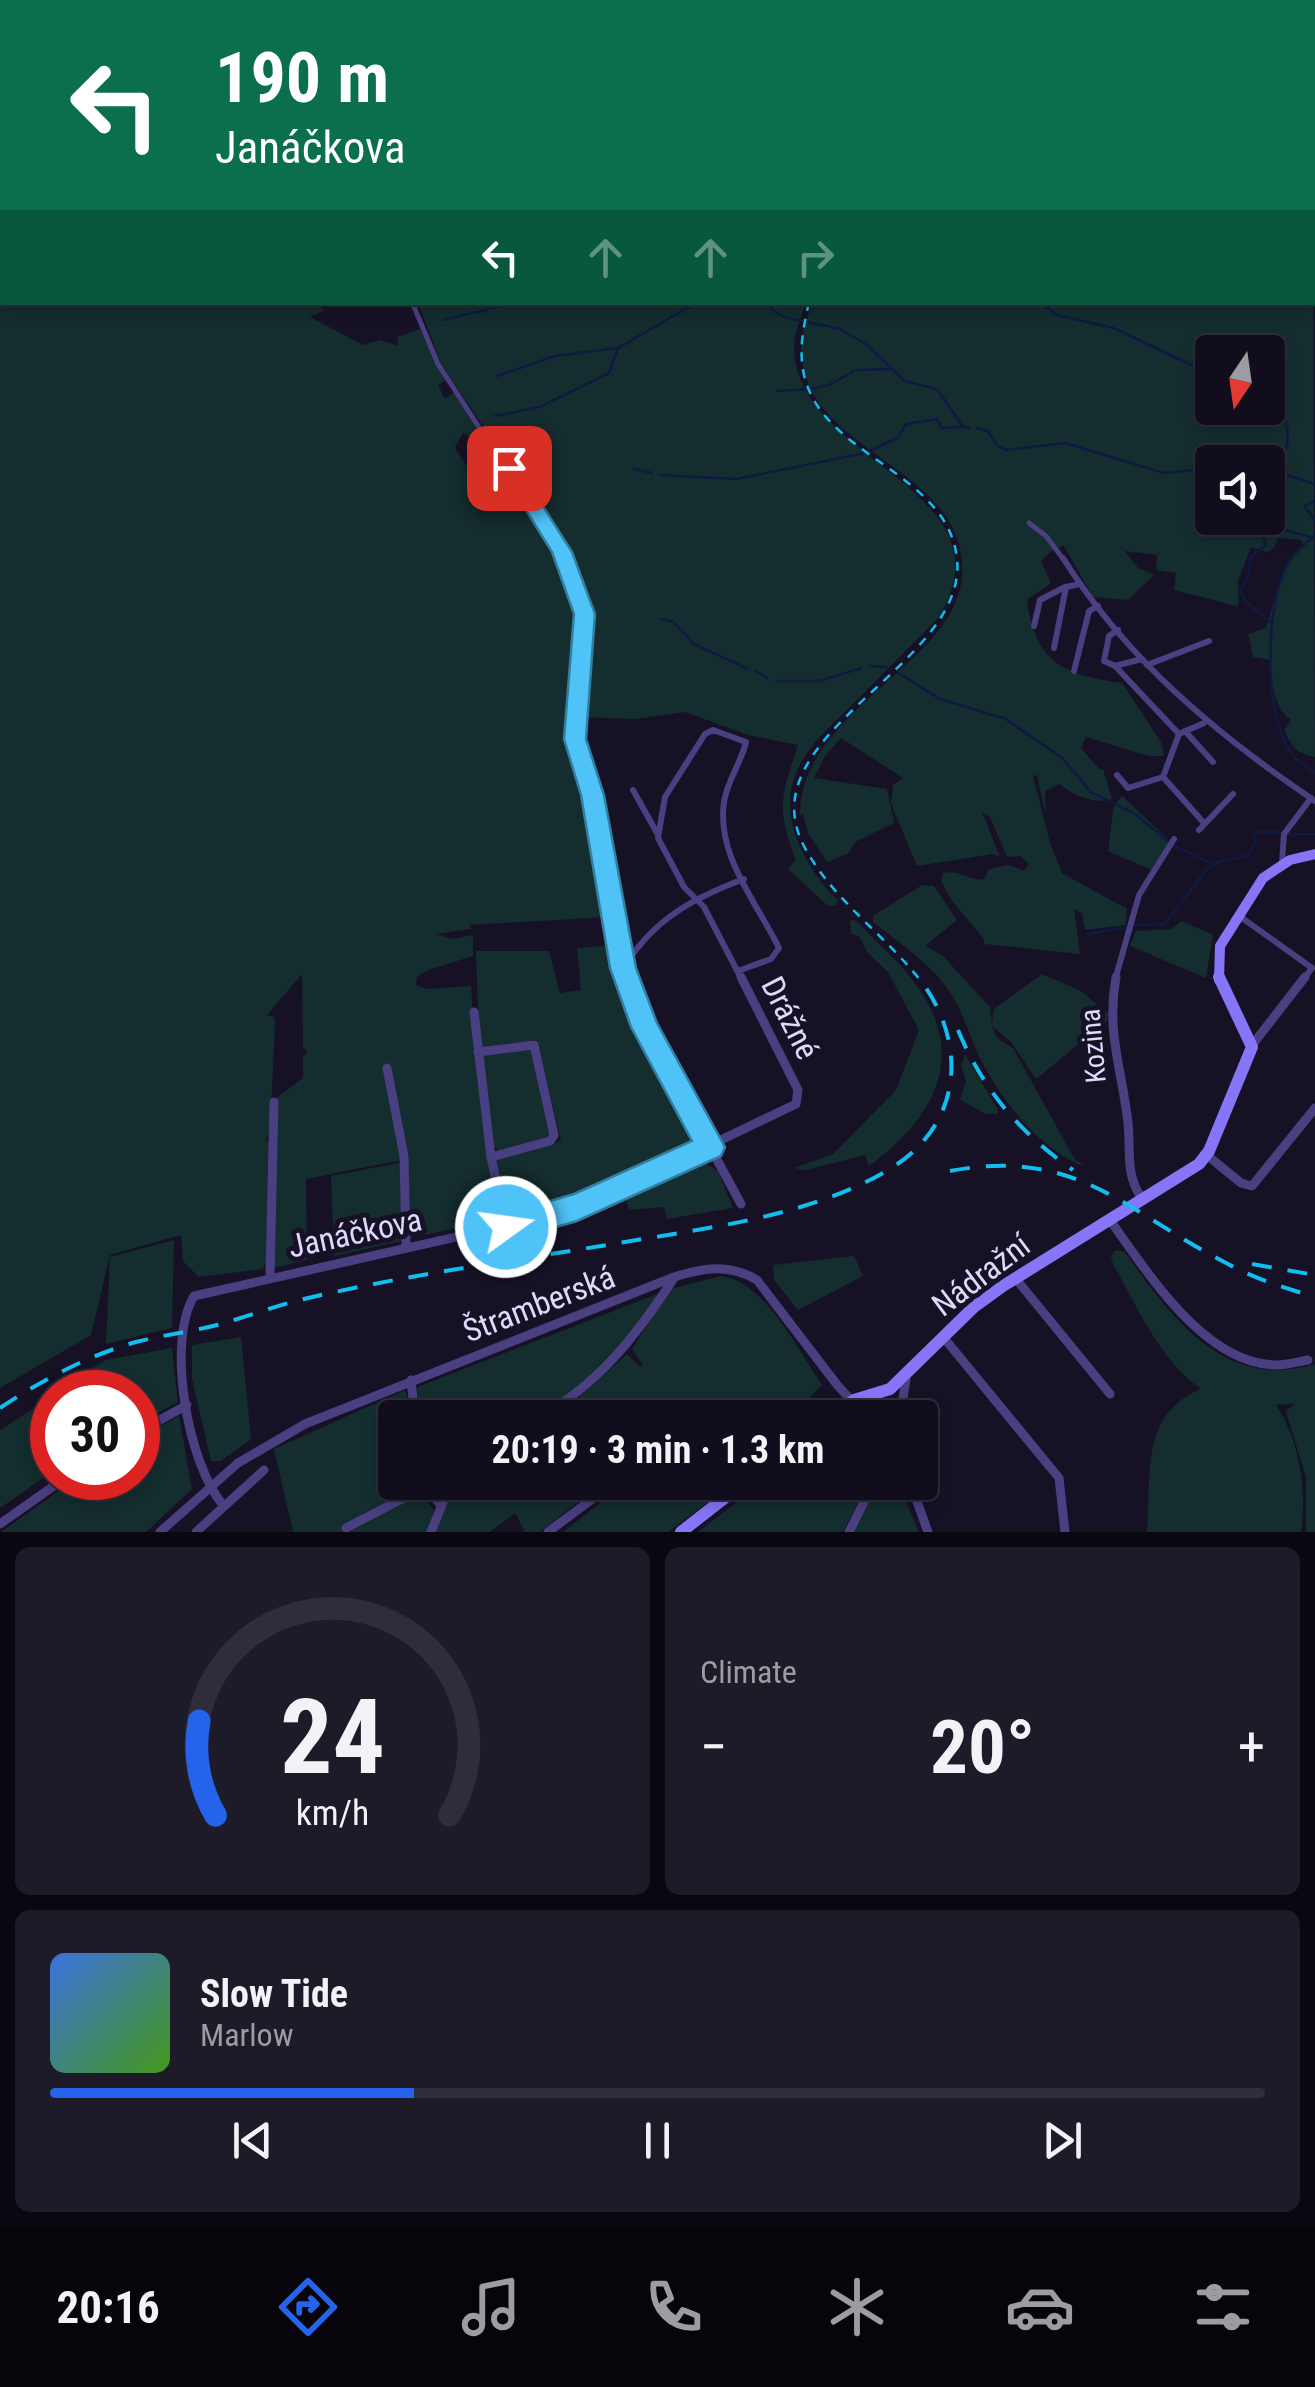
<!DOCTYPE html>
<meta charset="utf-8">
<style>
body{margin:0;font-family:"Roboto Condensed",sans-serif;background:#1e1b29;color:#f1f3f6;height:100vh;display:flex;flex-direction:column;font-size:38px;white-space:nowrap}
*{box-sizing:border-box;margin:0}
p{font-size:32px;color:#9c9ca3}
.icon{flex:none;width:55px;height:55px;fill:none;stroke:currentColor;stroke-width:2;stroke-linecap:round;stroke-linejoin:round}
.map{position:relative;height:1532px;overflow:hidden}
.panel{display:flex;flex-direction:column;gap:15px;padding:15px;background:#09070f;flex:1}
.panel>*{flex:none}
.top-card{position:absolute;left:0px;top:0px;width:1315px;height:305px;box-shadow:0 5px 15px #0003,0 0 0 2px #302d3b;background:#0b6e4f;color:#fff;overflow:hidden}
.needle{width:65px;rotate:193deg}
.tools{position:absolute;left:1195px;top:335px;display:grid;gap:20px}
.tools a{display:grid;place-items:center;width:90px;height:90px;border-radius:10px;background:#110d1c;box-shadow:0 5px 15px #0003,0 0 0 2px #302d3b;font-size:50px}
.speed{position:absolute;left:30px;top:1370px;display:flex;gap:20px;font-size:50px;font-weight:700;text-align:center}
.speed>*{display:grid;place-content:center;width:130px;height:130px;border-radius:50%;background:#110d1c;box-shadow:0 5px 15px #0003,0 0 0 2px #302d3b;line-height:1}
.speed .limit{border:15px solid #d22;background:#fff;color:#111}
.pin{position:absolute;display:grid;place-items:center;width:85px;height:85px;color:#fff;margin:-42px;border-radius:20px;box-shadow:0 5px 15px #0006}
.me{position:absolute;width:110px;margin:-55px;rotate:76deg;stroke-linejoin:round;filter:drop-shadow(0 0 8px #0008)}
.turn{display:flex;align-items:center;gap:35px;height:210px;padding:0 50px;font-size:45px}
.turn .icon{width:130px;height:130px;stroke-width:2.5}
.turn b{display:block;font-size:70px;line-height:85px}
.lanes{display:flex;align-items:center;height:95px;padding:0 50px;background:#0003;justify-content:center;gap:50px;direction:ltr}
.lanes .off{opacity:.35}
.big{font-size:75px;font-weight:700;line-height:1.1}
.panel .card{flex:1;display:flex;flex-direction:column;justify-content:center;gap:15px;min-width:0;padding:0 35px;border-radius:15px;background:#1e1b29}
.panel .dial{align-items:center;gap:0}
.dial svg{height:260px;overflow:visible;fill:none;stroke:#302d3b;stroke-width:7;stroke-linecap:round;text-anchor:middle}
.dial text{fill:#f1f3f6;stroke:none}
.song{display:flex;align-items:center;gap:30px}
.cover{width:120px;height:120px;border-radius:15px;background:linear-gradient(135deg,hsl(220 70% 55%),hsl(100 70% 35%))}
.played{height:10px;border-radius:5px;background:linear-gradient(90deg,#2563eb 30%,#302d3b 30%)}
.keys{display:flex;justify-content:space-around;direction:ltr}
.heat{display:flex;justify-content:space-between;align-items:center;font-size:55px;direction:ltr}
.panel .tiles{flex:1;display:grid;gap:15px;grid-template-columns:1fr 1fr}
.card:last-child{grid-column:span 2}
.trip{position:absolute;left:378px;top:1400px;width:560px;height:100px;border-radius:10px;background:#110d1c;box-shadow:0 5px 15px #0003,0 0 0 2px #302d3b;font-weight:700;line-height:100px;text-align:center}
.menu{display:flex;height:160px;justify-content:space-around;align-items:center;background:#07050b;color:#9c9ca3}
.menu .icon{width:70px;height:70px}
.menu .selected{color:#2563eb}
.menu b{font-size:45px;color:#f1f3f6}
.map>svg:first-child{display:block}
.green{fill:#142d2f;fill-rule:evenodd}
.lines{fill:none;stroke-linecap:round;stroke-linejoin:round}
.stream{stroke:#0e1a42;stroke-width:2.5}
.street-far2{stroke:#493f81;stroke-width:5}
.street-far1{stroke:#493f81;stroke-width:6}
.street{stroke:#493f81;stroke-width:9}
.secondary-far1{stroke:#8775f7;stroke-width:10}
.secondary{stroke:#8775f7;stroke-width:12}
.rail-far1{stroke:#10bff0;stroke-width:2.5;stroke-dasharray:9 8;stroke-linecap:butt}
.rail{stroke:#10bff0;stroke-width:4;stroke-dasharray:20 16;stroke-linecap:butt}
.route{fill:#4fc3f7;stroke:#337fa1;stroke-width:2.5}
.labels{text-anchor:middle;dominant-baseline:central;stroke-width:10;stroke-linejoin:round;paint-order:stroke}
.street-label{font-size:28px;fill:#e0d8fd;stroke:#171126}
.near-street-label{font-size:32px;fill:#e0d8fd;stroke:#171126}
</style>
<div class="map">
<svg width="1315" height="1532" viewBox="0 0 1315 1532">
<rect width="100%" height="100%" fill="#171126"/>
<g class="green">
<path d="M65,0H1248L60,2Z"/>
<path d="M0,126L2,302L313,303L325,310L310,317L363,345L380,340L399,346L397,337L420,329L446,380L438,385L445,399L454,392L486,441L482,443L463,433L455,448L471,473L501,469L509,475L558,558L584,619L572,734L591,798L607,917L469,925L471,929L436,934L453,939L473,935V956L428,970L417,977L416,985L427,989L471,986L476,1064L501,1219L409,1238L407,1154L394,1090L398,1087L393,1088L390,1066L384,1068L402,1160L306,1179L307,1260L273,1268L275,1099L303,1078V1056L308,1052L303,1047L302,974L267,1015L274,1017L275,1023L270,1133L265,1139L269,1143V1256L263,1269L199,1277L183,1261L181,1235L110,1255L91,1335L0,1388Z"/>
<path d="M1313,200L1315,757C1296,753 1292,747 1284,730L1291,720C1273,707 1272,681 1270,660L1253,657L1248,634L1266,628L1282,573L1303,545L1301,540L1278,538L1274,548L1267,552L1251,547L1238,581L1239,604L1236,606L1174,590L1176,573L1156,570L1157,555L1125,551L1138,568L1154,575L1128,600L1093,597L1064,546L1054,549L1041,561L1051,583L1027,600C1035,663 1064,675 1122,683L1161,742L1164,756H1148L1086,737L1081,748L1099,769H1103L1112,799C1097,805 1071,795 1060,784L1045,791L1046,816L1037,775L1033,776L1050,843L1062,873L1127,909L1126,925L1085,930L1082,913L1074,909L1080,954L984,944V939L952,901L941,881L943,873C959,869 969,881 984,879L989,869L1009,865L1024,871L1029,864L1020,856L1007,857L990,817L982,812L1000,857L993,854L917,866L891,804L893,785L903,778L841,738L825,756L814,778L887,789L894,823L855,842L849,853L827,862L808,833L803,813L800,815C800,710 957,664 962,575C969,465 801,455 801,347C801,332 808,317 812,303L1312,302ZM1212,352H1268V408H1212ZM1212,462H1268V518H1212Z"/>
<path d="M418,303H806C801,317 794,332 794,348C796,461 1016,489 939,617C912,644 885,672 858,699C840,717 819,735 805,756C771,807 801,863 838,901L835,906H828L788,869L796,860C775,809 782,794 798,745L748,735L685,712L635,719L580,717L592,619L579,578L544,516L441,364Z"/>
<path d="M1122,796L1170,841L1151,870L1108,851L1114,805Z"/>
<path d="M922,885L934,886L957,920L925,946L942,955L990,1007L992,1025L994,1009L1042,974L1081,991L1108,1014L1107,1021L1036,1079L1011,1042L992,1026L997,1038L1013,1048L1074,1158L1085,1167C1040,1150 1001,1100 980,1058C970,1037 964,1015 952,995C933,965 901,944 873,922V916Z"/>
<path d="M850,920L857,921C877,944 903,964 920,990C968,1062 930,1121 869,1166L865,1155L806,1170L794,1168L833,1154L896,1090L919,1030L888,972L868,953L859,936L851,934Z"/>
<path d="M1182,921L1213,935L1206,978L1130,946L1136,931L1171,929Z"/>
<path d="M611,945L630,1009L698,1142L688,1151L591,1193L509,1218L496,1163L498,1159L561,1141L537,1040L483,1047L479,1043L476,951H549L560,993L581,990L577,948Z"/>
<path d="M531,1049L549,1133L546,1138L498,1151L493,1144L480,1060L485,1054Z"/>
<path d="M965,1054L998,1110L997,1114H986L960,1100L966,1081L961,1065Z"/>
<path d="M701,1161L718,1171L733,1208L667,1219L664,1207L629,1210L625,1196Z"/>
<path d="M403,1162L402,1241L334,1256L331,1176Z"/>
<path d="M174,1240L172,1328L106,1344L110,1257Z"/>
<path d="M1115,1251H1124C1171,1317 1224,1392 1315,1364V1532H1306V1477L1287,1415L1286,1411L1295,1404L1276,1405C1300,1441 1307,1490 1301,1532H1147C1152,1477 1139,1414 1201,1389C1158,1358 1138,1308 1113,1264L1111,1257Z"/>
<path d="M854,1256L863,1276L798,1310L774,1280L773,1265Z"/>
<path d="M721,1276C764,1280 799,1352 822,1385L791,1417H579L575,1401L627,1354L640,1367L643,1365L632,1349L670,1289Z"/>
<path d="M660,1293L613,1362L550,1409L532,1417H419L417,1387Z"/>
<path d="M241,1337L251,1439L221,1461H211L192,1379V1345Z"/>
<path d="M172,1348L178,1402L138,1424V1392H60L61,1386L106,1360Z"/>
<path d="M405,1390L413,1417L395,1418V1482L417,1483V1487L364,1513L346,1532H293L274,1449Z"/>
<path d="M52,1397V1472L0,1508V1430Z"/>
<path d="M179,1416L192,1489L146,1532H1L77,1478H138V1439Z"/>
<path d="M627,1482H734V1483L668,1532H563Z"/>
<path d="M763,1482H868V1483L843,1532H698Z"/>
<path d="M456,1483H602L540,1532H525L515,1513L490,1532H434Z"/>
<path d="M876,1483H898L919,1532H852Z"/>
<path d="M420,1494L434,1510L428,1532H348Z"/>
</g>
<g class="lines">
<g class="stream">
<path d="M1087,0L1095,2"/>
<path d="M210,2L217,0"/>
<path d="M770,302L772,310L784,317L840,329L867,345L905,381L937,389L963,427L969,428"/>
<path d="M1040,302L1057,315L1114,328L1212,375"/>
<path d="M443,320L517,302"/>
<path d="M858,370L891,369"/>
<path d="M497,376L555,356L617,348"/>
<path d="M810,389L829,385L854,371"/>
<path d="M777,391L807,389"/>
<path d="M1268,397C1293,421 1292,443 1278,472L1315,484"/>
<path d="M495,416L540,407L609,373L618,348L696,303"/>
<path d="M977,428L988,431L997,445L1006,450L1065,443L1164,473L1212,468"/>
<path d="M899,436L906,424L937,419L942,428L963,427"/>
<path d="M870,451L897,438"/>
<path d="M634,469L652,473"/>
<path d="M660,475L737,479L865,453"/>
<path d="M1315,501L1304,506L1315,520"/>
<path d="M1315,535C1306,544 1294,552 1288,563C1265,605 1263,713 1291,753C1297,761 1307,767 1315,773"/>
<path d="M662,619L674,622L694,644L748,669"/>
<path d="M1273,624L1246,602L1240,591L1249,574L1250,558L1266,545L1261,532L1272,527L1311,537"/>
<path d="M870,666L887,667"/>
<path d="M756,671L767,678"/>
<path d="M898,673L940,699L1006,719L1062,758L1091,792L1135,814L1168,841"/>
<path d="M776,681H820L861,668"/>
<path d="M1289,834H1315"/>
<path d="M1173,845L1210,863L1247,856L1255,844L1254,832H1281"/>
<path d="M1135,925L1165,924L1208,867L1219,863"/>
<path d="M1087,934L1129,927"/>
</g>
<g class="street-far2">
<path d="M412,302L438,364L565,560"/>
<path d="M1029,523L1046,536L1064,560"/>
</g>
<g class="street-far1">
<path d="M565,558L581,601L586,634L575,739L593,795L627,980"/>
<path d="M1063,558C1127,660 1216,734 1315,801"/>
<path d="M1034,626L1040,600L1065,587"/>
<path d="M1118,630L1109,636L1104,661L1115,666L1179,734"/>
<path d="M1054,648L1066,587L1080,584"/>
<path d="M1147,665L1209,641"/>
<path d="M1115,666L1142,659"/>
<path d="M1074,671L1089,611L1098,606"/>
<path d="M1185,731L1213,762"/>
<path d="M1117,775L1128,788L1163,777"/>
<path d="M1163,777L1179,734L1204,723"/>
<path d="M1163,777L1204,823"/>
<path d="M633,790L657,833"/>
<path d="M1199,830L1233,794"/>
<path d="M1282,863L1284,834L1311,798"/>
<path d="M1238,915L1312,968L1303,980"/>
<path d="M624,967C654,919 693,898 744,879"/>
<path d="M738,971L771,959L779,948C757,903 716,855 724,802C727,781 741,763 746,742L713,730L705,734L665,797L658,838L684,887L704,907L742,980"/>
<path d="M1115,980L1139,895L1174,839"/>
</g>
<g class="street">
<path d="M626,977L645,1027L741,1204"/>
<path d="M1116,977C1106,1033 1122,1069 1128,1123C1131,1150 1125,1174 1141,1197"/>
<path d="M474,1012L491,1157L506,1227"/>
<path d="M1253,1044L1305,977"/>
<path d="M478,1052L534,1045L554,1135L550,1141L491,1157"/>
<path d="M387,1068L404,1156L406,1248"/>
<path d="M1208,1156L1241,1183L1252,1186L1315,1108"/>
<path d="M1109,1219C1147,1271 1204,1365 1277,1365C1287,1365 1298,1362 1308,1360"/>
<path d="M270,1276L274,1102"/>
<path d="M1016,1279L1110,1394"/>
<path d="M944,1338L1059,1478L1065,1532"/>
<path d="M411,1380L415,1418"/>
<path d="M567,1402L575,1418"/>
<path d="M538,1418C599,1384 636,1336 674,1278"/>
<path d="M900,1418L906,1379"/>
<path d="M138,1432L187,1405"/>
<path d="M419,1482L441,1505"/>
<path d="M910,1482L928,1532"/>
<path d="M223,1505C188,1464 166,1343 194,1296L554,1215L598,1199L796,1104L798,1090L741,977"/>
<path d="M0,1524L65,1478"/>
<path d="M346,1528L421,1489"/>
<path d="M160,1532L238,1463L305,1424L674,1277C703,1268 729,1263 757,1280L838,1386L868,1418"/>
<path d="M196,1532L264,1470"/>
<path d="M431,1532L451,1482"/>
<path d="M548,1532L615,1482"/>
<path d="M849,1532L874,1482"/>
</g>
<path class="secondary-far1" d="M1219,980L1220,946L1263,878L1290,860L1315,854"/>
<g class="secondary">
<path d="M831,1418L854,1400L890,1389L974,1307L1003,1286L1199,1164L1209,1151L1252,1047L1219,977"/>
<path d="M681,1532L745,1482"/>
</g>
<g class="rail-far1">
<path d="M1238,2L1258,0"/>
<path d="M809,302C804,325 799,346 803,370C818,457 948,470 957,559C968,667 743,734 805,848C833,900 884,934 920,980"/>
</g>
<g class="rail">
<path d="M958,1030C983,1090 1020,1133 1073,1170"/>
<path d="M950,1171C1078,1147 1124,1211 1228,1264C1255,1279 1285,1288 1315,1297"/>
<path d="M1252,1264L1315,1275"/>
<path d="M0,1408C42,1380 87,1356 136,1342C162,1335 190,1332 217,1325C246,1317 275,1306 304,1299C410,1274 518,1260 625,1242C713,1227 816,1215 893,1167C965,1121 967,1039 918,977"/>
</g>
</g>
<path class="route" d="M509,462L516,464L572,552L595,614L586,739L604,795L636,968L657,1023L725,1147L721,1156L577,1221L506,1241L495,1237L491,1227L495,1217L574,1194L692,1141L631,1027L610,968L581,795L564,739L574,614L552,552L500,468Z"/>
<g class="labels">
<g class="street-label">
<text transform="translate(1093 1046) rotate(-95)">Kozina</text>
</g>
<g class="near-street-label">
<text transform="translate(790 1018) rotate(63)">Drážné</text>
<text transform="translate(355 1233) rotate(-12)">Janáčkova</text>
<text transform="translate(981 1275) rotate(-37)">Nádražní</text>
<text transform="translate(539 1304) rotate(-21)">Štramberská</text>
</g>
</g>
</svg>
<div class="tools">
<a><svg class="needle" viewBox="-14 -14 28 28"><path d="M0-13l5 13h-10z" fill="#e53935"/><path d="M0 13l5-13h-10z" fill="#9c9ca3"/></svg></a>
<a><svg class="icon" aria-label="sound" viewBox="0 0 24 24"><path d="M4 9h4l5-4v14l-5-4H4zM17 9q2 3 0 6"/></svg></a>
</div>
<div class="speed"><div class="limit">30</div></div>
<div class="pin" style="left:509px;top:468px;background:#d93025"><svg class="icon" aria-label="arrive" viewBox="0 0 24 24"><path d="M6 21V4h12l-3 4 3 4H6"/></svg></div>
<svg class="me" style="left:506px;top:1227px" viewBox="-20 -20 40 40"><circle r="17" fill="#4fc3f7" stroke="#fff" stroke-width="3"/><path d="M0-11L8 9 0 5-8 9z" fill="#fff"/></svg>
<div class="trip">20:19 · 3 min · 1.3 km</div>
<div class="top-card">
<div class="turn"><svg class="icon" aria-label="left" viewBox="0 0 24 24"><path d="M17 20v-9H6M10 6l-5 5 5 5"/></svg><div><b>190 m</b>Janáčkova</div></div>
<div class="lanes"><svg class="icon" aria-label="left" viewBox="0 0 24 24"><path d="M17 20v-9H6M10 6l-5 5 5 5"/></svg><svg class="icon off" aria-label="ahead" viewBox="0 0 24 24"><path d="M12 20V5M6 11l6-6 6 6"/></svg><svg class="icon off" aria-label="ahead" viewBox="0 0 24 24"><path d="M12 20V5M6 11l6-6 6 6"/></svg><svg class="icon off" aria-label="right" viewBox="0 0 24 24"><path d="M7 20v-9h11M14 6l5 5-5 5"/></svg></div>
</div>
</div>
<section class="panel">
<div class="tiles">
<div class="card dial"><svg viewBox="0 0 100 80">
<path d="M14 69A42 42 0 1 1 86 69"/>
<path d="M14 69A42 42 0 0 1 9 40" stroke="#2563eb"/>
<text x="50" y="56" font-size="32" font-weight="700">24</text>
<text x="50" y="72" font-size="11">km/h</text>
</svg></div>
<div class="card"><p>Climate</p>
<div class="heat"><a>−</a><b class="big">20°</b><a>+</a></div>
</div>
<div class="card">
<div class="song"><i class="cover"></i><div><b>Slow Tide</b><p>Marlow</p></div></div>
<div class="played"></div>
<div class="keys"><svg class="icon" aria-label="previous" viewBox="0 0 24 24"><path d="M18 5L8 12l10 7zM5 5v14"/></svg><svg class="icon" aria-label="pause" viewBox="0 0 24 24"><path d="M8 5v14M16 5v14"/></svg><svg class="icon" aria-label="next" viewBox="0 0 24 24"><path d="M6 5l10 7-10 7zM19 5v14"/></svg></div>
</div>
</div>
</section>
<nav class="menu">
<b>20:16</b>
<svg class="icon selected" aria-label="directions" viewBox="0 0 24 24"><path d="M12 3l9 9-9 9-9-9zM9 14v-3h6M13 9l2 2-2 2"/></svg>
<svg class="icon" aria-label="music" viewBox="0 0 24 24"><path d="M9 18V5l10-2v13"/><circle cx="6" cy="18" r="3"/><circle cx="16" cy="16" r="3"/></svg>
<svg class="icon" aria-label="phone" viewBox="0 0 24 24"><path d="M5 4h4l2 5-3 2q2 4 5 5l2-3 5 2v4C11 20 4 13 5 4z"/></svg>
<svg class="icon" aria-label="climate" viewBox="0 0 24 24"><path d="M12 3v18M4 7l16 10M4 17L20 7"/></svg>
<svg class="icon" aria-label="car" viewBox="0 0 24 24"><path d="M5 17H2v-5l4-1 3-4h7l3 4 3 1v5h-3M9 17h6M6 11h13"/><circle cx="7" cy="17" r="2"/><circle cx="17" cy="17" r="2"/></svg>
<svg class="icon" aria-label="filters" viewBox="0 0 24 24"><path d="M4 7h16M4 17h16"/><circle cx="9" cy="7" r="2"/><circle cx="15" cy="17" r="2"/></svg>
</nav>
